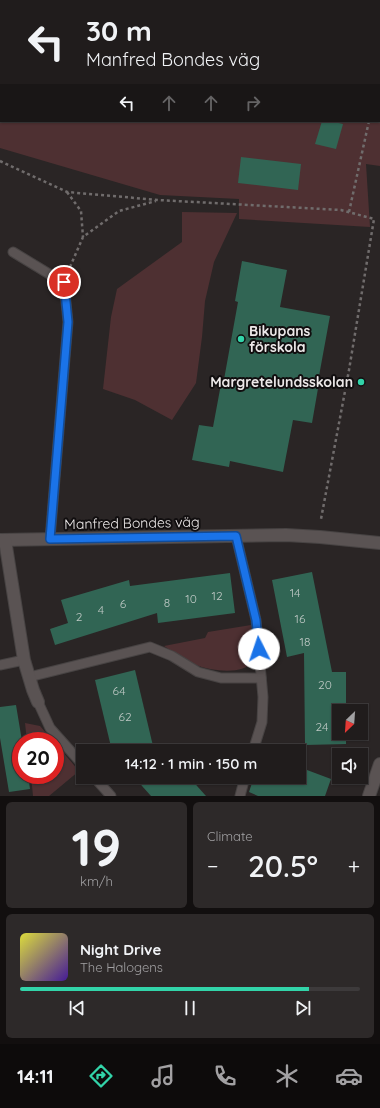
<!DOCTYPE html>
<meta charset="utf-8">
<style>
body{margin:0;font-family:Quicksand,sans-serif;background:#2d2929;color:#f1f3f6;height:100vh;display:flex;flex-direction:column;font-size:15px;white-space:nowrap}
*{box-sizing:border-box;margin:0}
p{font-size:13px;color:#a2a1a3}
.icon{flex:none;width:22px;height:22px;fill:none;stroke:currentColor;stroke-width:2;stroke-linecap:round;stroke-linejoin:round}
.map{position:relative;height:796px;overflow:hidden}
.side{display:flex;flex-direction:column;gap:6px;padding:6px;background:#120f0f;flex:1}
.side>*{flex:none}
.top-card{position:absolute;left:0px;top:0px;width:380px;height:122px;box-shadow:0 1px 3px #0004,0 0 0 1px #3d3a3b;background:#201c1c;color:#f1f3f6;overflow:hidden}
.needle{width:26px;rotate:205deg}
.tools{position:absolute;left:332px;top:704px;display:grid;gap:8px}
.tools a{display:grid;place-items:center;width:36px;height:36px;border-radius:0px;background:#201c1c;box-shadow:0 1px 3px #0004,0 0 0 1px #3d3a3b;font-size:20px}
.speed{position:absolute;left:12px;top:732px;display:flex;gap:8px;font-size:20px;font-weight:700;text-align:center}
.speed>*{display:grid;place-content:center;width:52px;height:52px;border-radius:50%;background:#201c1c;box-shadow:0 1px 3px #0004,0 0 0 1px #3d3a3b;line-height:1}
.speed .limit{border:6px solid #d22;background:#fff;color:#111}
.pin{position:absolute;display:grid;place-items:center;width:34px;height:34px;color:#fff;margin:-17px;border:2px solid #fff;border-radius:50%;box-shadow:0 1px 4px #0007}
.me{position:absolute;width:44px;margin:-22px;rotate:356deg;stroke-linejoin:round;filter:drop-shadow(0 0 3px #0008)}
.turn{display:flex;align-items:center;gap:14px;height:84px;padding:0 20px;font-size:18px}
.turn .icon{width:52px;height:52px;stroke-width:2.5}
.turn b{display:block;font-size:28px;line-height:34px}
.lanes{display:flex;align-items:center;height:38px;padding:0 20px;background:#0003;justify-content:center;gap:20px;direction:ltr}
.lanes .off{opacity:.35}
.big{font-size:30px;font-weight:600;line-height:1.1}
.side .card{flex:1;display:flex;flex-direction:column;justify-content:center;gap:6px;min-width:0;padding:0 14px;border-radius:6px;background:#2d2929}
.side .dial{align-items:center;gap:0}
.dial b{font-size:52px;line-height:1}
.song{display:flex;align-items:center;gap:12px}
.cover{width:48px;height:48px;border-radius:6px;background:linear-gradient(135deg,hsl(60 70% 55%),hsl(260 70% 35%))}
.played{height:4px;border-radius:2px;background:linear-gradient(90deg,#32d4a9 85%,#3d3a3b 85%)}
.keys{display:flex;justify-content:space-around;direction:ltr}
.heat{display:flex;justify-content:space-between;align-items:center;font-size:22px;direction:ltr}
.side .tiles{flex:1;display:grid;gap:6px;grid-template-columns:1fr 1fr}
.card:last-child{grid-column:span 2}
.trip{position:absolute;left:76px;top:744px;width:230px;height:40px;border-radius:0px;background:#201c1c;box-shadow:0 1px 3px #0004,0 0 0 1px #3d3a3b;font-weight:600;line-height:40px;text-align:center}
.menu{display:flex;height:64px;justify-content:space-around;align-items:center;background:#0d0b0b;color:#a2a1a3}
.menu .icon{width:28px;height:28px}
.menu .active{color:#32d4a9}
.menu b{font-size:18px;color:#f1f3f6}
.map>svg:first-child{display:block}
.green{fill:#4e3032}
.building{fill:#316554}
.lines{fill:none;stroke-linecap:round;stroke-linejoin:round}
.lane-casing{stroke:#474343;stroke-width:11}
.street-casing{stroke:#474343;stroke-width:14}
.path{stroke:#706c6c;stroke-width:2.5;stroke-dasharray:3 3;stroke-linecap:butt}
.lane{stroke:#5a5353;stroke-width:9}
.street{stroke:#5a5353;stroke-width:12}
.route-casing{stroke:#114b97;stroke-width:10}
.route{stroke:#1a73e8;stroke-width:7}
.poi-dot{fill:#32d4a9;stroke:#110e0f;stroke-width:1.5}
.labels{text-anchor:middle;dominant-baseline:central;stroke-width:4;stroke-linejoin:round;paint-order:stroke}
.number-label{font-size:12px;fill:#bec8c4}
.poi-label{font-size:14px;font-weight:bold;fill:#ede9e9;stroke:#110e0f;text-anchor:start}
.street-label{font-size:14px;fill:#ede9e9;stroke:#110e0f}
</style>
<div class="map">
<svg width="380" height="796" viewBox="0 0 380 796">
<rect width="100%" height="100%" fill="#2a2525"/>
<g class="green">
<path d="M3,0H380V166L366,164L370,227L239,219V199L160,195L0,148V9L1,5V121H379V1H2Z"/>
<path d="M182,212L237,213L214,262L205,301L202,337L196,383L172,420L135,400L103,389L111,317L117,289L182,242Z"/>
<path d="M251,625C252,635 259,652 253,661C245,675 212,671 199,666C186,662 175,653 164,646L205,638L208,632Z"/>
<path d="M25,723L40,726L53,741H27Z"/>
<path d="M55,743L79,771L49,796H33L31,775H55Z"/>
</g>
<g class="building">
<path d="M322,121H330L343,124L336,149L315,144Z"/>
<path d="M241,157L301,164L298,190L238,183Z"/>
<path d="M242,261L287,270L280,307L330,316L319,376L320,377L312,423L293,420L283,472L230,461L229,467L192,460L199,425L213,427L221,384L223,385L238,302L235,301Z"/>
<path d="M312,572L332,672H346V711H339V733H346V744L305,745L304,653L287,657L272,580Z"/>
<path d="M230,573L235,613L158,623L157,613L55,645L50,629L68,623L61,600L129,580L130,586Z"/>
<path d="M135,670L153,746L132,751H112L95,680Z"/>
<path d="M16,705L22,741H21V775H28L30,789L9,792L0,738V707Z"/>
<path d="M299,767L331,779L325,796H258L249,792L254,777H299Z"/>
<path d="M134,777H189L206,796H151Z"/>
</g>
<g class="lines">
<g class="lane-casing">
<g id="lane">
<path d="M13,252L64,283L68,322L50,539"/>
<path d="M236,536L256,620L263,697L262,722L253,751"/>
<path d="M0,665L24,660"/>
<path d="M29,677L150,647L172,656L198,672L221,678H261"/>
<path d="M38,702L50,728L83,765"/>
<path d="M94,777L111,796"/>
<path d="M240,796L245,777"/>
</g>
</g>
<g class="street-casing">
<g id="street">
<path d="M0,540L286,535L320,537L380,543"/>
<path d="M5,540L24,660L33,690L38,702"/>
<path d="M369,796L380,764"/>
</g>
</g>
<g class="path">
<path d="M379,74L380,69"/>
<path d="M0,161L67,192L158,200L341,210L374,219L349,370L321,519"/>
<path d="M67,192L81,211L83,237"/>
<path d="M349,212L369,121"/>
<path d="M70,267L83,237L119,211L156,201"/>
</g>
<use href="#lane" class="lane"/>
<use href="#street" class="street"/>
</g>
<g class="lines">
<g class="route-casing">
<path id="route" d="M64,282L68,322L50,539L236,536L256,620L259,649"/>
</g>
<use href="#route" class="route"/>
</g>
<g class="poi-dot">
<circle cx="241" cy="339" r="4"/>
<circle cx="361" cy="382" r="4"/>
</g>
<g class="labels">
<g class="number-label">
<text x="295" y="592">14</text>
<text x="217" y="595">12</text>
<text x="191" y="598">10</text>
<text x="167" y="602">8</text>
<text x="123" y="603">6</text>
<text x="101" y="609">4</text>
<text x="79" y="616">2</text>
<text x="300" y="618">16</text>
<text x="305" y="641">18</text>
<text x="325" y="684">20</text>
<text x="119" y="690">64</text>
<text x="125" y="716">62</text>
<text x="322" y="726">24</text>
</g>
<g class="poi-label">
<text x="249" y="331">Bikupans<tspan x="249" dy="16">förskola</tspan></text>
<text x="353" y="382" text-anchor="end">Margretelundsskolan</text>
</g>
<g class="street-label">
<text transform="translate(132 523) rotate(-1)">Manfred Bondes väg</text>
</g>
</g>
</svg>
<div class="tools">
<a><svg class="needle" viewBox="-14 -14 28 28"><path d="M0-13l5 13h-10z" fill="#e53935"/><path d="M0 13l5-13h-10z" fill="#a2a1a3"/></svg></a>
<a><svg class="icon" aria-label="sound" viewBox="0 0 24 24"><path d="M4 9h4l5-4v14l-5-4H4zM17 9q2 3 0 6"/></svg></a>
</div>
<div class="speed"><div class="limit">20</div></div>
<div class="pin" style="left:64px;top:282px;background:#d93025"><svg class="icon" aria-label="arrive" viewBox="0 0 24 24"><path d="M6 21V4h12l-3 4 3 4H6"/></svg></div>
<svg class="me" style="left:259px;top:649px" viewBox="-20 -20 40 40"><circle r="19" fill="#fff"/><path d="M0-13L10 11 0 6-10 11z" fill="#1a73e8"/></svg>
<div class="trip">14:12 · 1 min · 150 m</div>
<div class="top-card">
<div class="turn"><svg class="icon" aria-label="left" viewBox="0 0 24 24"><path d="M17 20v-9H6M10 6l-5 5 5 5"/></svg><div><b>30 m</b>Manfred Bondes väg</div></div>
<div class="lanes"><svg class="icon" aria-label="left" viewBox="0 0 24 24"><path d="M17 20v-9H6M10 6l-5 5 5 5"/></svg><svg class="icon off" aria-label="ahead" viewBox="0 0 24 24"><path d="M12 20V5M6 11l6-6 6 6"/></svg><svg class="icon off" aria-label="ahead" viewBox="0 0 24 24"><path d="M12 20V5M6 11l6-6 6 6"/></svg><svg class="icon off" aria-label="right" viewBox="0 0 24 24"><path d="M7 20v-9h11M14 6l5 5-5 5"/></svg></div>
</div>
</div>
<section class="side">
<div class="tiles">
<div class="card dial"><b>19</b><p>km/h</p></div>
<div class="card"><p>Climate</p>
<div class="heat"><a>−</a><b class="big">20.5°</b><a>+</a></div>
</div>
<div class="card">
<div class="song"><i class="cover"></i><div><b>Night Drive</b><p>The Halogens</p></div></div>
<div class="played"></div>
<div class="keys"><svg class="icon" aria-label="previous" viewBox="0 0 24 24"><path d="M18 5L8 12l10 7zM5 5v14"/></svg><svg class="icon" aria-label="pause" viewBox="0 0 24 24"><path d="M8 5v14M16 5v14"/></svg><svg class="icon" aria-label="next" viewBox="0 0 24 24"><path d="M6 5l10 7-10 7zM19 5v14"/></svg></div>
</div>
</div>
</section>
<nav class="menu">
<b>14:11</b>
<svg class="icon active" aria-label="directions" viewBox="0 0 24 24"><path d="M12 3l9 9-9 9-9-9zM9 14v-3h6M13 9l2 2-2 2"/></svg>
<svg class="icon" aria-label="music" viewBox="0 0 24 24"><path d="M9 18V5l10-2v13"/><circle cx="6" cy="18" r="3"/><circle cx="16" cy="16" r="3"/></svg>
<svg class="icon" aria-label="phone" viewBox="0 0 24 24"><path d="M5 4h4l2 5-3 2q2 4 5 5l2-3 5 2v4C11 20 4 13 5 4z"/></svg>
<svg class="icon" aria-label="climate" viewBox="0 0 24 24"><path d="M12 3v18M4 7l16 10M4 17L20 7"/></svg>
<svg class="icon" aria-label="car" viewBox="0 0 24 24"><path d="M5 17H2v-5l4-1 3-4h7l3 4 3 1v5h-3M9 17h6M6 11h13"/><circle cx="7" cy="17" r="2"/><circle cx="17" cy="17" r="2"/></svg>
</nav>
